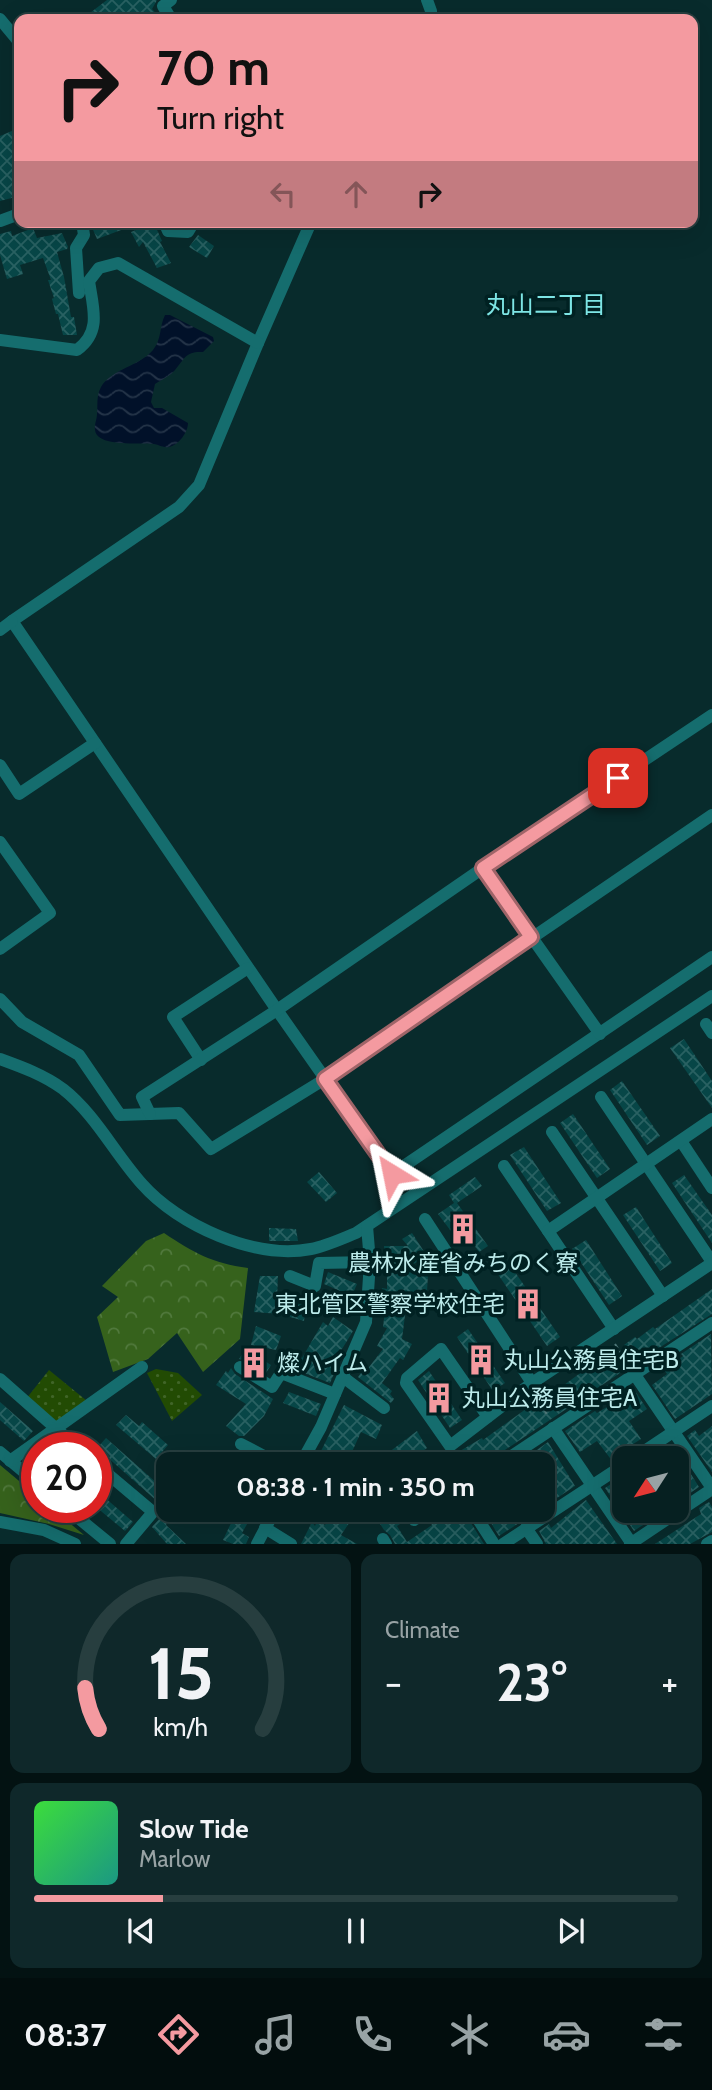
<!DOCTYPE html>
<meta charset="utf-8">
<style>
body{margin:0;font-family:Cabin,"Noto Sans JP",sans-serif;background:#0f282a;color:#f1f3f6;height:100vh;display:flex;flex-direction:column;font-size:26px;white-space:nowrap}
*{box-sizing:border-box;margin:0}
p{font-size:23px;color:#98a3a5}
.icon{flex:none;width:38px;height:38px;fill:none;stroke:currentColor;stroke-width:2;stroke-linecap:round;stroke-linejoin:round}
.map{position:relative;height:1544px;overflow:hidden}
.sheet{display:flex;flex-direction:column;gap:10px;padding:10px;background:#031212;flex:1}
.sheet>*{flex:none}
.top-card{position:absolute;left:14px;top:14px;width:684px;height:214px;border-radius:14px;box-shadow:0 7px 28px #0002,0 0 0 2px #273e3f;background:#f49aa0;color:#111;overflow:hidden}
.needle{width:46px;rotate:234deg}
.fabs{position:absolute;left:612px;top:1446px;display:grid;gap:14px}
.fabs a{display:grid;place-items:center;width:77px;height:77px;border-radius:14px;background:#062021;box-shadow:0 7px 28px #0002,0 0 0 2px #273e3f;font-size:35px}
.speed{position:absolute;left:21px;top:1432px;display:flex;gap:14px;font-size:35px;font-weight:700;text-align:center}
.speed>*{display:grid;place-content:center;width:91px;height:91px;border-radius:50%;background:#062021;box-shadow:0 7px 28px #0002,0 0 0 2px #273e3f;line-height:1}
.speed .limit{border:10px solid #d22;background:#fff;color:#111}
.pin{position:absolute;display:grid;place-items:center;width:60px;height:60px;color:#fff;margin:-30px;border-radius:14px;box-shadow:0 4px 10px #0006}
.me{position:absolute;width:77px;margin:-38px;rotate:325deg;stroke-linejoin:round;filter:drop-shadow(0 0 5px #0008)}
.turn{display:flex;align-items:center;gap:24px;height:147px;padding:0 28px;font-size:32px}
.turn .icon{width:91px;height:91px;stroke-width:2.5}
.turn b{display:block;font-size:49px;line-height:60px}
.lanes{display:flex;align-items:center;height:66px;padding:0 28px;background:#0003;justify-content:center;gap:35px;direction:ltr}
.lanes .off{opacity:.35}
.big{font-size:52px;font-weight:800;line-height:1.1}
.sheet .widget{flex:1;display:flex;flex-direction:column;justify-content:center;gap:10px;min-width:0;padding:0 24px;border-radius:14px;background:#0f282a}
.sheet .dial{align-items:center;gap:0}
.dial svg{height:182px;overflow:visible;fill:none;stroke:#273e3f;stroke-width:7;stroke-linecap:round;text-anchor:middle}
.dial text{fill:#f1f3f6;stroke:none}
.song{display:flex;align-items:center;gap:21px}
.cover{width:84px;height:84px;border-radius:10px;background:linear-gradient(135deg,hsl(120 70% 55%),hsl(170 70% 35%))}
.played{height:7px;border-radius:4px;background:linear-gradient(90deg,#f49aa0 20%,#273e3f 20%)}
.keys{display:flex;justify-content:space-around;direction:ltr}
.heat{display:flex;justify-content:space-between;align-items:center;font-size:38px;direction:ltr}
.sheet .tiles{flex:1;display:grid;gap:10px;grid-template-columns:1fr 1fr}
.widget:last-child{grid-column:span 2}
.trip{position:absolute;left:156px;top:1452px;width:399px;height:70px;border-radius:14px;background:#062021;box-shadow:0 7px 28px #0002,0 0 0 2px #273e3f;font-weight:800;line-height:70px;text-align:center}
.dock{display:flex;height:112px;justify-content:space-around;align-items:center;background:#020d0d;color:#98a3a5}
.dock .icon{width:49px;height:49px}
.dock .on{color:#f49aa0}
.dock b{font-size:32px;color:#f1f3f6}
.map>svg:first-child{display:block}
.forest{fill:url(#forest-crowns)}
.park{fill:url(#park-dots)}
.water{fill:url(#water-waves)}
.building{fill:url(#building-cross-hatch)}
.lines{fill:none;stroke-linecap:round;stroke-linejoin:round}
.path{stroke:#4f7778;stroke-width:2;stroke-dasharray:5 3.5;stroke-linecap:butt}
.minor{stroke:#156d6e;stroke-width:12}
.route-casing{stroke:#9f6468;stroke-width:18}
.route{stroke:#f49aa0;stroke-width:12}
.labels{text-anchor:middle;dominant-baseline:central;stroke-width:7;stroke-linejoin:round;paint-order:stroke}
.poi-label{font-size:23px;fill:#bcebeb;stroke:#002122;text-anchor:start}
.neighbourhood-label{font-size:24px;fill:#7de5e5;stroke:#002122}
</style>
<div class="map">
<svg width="712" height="1544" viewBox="0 0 712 1544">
<defs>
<pattern id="forest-crowns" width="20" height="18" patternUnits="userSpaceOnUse" patternTransform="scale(1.75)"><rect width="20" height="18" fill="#36621c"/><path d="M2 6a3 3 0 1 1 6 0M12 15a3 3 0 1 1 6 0" fill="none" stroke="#51793d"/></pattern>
<pattern id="park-dots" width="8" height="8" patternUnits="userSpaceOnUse" patternTransform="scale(1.75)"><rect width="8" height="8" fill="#224b03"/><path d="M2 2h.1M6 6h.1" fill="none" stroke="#406528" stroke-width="1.8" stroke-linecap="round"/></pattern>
<pattern id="water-waves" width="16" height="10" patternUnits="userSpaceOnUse" patternTransform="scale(1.75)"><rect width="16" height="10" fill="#011129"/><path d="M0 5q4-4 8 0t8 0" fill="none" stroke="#243448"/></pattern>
<pattern id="building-cross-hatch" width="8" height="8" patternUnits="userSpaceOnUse" patternTransform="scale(1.75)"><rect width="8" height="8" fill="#074647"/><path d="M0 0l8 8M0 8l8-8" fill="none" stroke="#296162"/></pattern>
</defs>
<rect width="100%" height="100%" fill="#082b2c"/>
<g class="forest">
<path d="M164,1233C194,1253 212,1263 248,1268L240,1339L203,1372L177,1333L148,1359L113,1372L97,1317L118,1297L102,1286L146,1241Z"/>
<path d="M0,1465L37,1496V1507H50L84,1535L49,1524L0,1513Z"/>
</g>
<g class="park">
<path d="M156,1369L178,1373L202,1395L172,1421L147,1373Z"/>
<path d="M49,1370L87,1401L55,1424L26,1399Z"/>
</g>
<path class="water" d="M165,315H170L213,337L214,341L203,352C186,351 185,358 175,370C170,376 161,380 155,384L151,402L154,408H162L188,423C188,432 179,445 169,447C164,448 159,445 154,444C141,442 97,448 95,430C94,425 97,419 97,414C98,405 96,396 101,387C111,369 140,366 153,350C162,339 159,327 165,315Z"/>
<g class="building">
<path d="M107,0H157L152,9L161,19H82Z"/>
<path d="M19,128V170L16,171L19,180V196L0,201V136Z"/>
<path d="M98,222H140V223L97,239L91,225Z"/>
<path d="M154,223L162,241L160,242L171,263L157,268L143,242L139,247L131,232Z"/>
<path d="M33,228L37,238L62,233L68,247L67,249L57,252L64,277L71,317H74L77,335H63L58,314H56L52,299L54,298L48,280H51L43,258L20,265L23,274L7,279L0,255V234L11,231L12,236Z"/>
<path d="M198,235L214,246L207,258L189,247Z"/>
<path d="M684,1039L712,1081V1108L670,1048Z"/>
<path d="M622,1081L660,1136L647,1145L610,1090Z"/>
<path d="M573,1114L610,1169L597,1178L560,1123Z"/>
<path d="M524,1147L561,1203L547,1211L510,1155Z"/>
<path d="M319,1172L337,1193L326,1202L307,1182Z"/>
<path d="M684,1175L712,1215V1243L672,1183Z"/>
<path d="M475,1177L482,1186L457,1203L488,1246L479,1252L468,1237L460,1243L438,1214L454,1203L449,1195Z"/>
<path d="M636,1207L672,1263L660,1271L623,1215Z"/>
<path d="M269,1228L296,1229L298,1241H269Z"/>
<path d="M412,1233L427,1256L405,1269L428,1274L427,1292L422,1311L406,1308L402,1339L412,1344L403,1360L400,1358L382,1383L392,1391L390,1394L394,1399L391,1403L358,1377L363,1370L366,1371L383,1349L377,1346L387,1328L383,1327L386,1303L380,1302L382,1288L387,1289V1261L385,1262L384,1246H408L402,1239Z"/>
<path d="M586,1240L622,1296L609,1305L572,1249Z"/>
<path d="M508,1262L560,1337L547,1346L495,1270Z"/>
<path d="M328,1272L357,1284L352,1296L324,1284Z"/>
<path d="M260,1276H278L277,1298L306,1306L304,1321L280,1314L254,1312Z"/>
<path d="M712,1289V1314L637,1362L624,1345L635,1337L637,1339L653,1327L655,1329Z"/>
<path d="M333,1317L353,1331L339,1354L342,1356L330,1383L291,1368L298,1356L302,1358L323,1322L328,1326Z"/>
<path d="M256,1326L281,1336L276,1350L251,1345Z"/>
<path d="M468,1329L505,1383L493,1391L457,1337Z"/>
<path d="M711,1334L712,1394L675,1419L652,1385L667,1374L664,1370L683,1356L681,1354Z"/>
<path d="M246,1349L271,1365L266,1373L245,1360L239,1359Z"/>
<path d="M607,1354L620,1373L493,1458L485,1465L450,1463L448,1458L482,1438L483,1440L530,1406L531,1409L579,1374L596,1363Z"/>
<path d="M231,1368L235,1374L273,1399L264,1416L244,1436H239L226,1426L246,1404L216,1385L226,1371L228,1373Z"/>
<path d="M429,1371L462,1420L450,1428L418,1380Z"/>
<path d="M630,1388L631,1389L633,1388L647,1409L629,1421L641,1439L622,1451L624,1454L613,1462L597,1441L580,1452L565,1431L595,1411L597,1413L620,1399L618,1396Z"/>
<path d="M289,1392L321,1404L316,1416L283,1403Z"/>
<path d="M0,1402L33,1431L24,1441L0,1420Z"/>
<path d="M344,1405L382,1425L376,1439L361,1432L346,1465H314Z"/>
<path d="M126,1415L139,1426L142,1422L168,1445L156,1459L116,1425Z"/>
<path d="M712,1426V1472L687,1436L695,1430L699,1436Z"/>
<path d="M417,1431L427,1448L411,1459L416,1465H372Z"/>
<path d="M106,1438L168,1493V1510H172L166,1525L186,1544H167L152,1527L167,1510L97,1448Z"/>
<path d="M548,1442L575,1486L542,1508V1465H516Z"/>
<path d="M672,1444L699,1487L677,1502V1458H655Z"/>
<path d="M625,1475V1510H665L634,1531L605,1488Z"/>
<path d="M96,1490L133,1522L125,1531L96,1507Z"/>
<path d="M586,1500L617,1544H546L539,1531L549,1524L551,1528Z"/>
<path d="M709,1502L712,1507V1532L690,1544H655L701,1514L699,1508Z"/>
<path d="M214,1510H238L251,1517L242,1533L249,1537L246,1544H233L223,1540L232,1521Z"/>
<path d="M333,1510H358L341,1535L357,1544H301L312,1522L315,1526L317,1521L325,1525Z"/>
<path d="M371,1510H391L400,1524L397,1526L407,1542L432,1525L429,1521L437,1515L439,1510H463L484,1544H395L390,1535L384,1530Z"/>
<path d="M483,1510H539L499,1536Z"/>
</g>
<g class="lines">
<g class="path">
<path d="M615,1344L629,1365"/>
<path d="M537,1394L548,1417"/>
</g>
<g class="minor">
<path d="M171,0L163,6L171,19"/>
<path d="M427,0L431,11V19"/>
<path d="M0,19L19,42"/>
<path d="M0,221L19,214"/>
<path d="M164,222L168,231L188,232L194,222"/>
<path d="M311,222L258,343L199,485L179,507L12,621L277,1010L392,1174L712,957"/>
<path d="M79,293L76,248L84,235L82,222"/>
<path d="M0,340L77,350C102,332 93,308 89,281L99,268L118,263L258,343"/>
<path d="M0,630L12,621"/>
<path d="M0,765L19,794L95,743"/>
<path d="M0,842L50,913L0,949"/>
<path d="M483,868L600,1034"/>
<path d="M0,999L22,1022L79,1055L120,1115L179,1113L211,1149L325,1079L712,815"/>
<path d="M706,1024L712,1033"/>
<path d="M0,1059C22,1067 44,1075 63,1089C95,1114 115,1154 142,1184C178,1225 255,1260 311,1249C326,1246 341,1239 356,1233L712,996"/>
<path d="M201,1060L173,1017L248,968"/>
<path d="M601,1097L712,1262"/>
<path d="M150,1114L142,1097L277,1010L483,868L712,715"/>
<path d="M552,1132L663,1296"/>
<path d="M681,1141L712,1188"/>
<path d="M504,1166L548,1231"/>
<path d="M425,1219L532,1383"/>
<path d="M290,1276L315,1286L319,1263L370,1262"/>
<path d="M614,1329L548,1231L712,1119"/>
<path d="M240,1367L272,1387L281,1373L335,1394"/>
<path d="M635,1375L712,1488"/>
<path d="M343,1377L384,1408"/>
<path d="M0,1379L77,1447"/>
<path d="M488,1417L441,1349L407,1378L406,1383L450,1446L532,1383L712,1263"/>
<path d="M553,1428L632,1544"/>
<path d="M241,1444L281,1465"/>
<path d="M0,1452L37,1483"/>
<path d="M634,1458L712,1406"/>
<path d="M10,1461L142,1367"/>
<path d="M96,1464L153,1512L126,1544"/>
<path d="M300,1465L321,1427L366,1322L370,1262L367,1226"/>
<path d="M431,1465L439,1460L442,1465"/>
<path d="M498,1465L712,1323"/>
<path d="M65,1507L110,1544"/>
<path d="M408,1510L414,1520L430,1510"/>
<path d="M472,1510L494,1544"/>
<path d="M0,1522L44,1530L75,1544"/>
<path d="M265,1528L291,1544"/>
<path d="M526,1528L537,1544"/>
<path d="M383,1539L386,1544"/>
<path d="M257,1544L275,1510"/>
<path d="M503,1544L625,1464"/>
<path d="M630,1544L712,1489"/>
<path d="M707,1544L712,1541"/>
</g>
</g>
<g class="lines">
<g class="route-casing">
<path id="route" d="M392,1174L325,1079L531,937L483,868L618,778"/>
</g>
<use href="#route" class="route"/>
</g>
<defs>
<g id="building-bare" transform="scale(2.415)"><path d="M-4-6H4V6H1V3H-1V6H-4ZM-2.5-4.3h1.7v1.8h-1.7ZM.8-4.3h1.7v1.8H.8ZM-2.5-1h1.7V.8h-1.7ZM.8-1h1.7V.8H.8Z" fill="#f49aa0" stroke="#002122" stroke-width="2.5" paint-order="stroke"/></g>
</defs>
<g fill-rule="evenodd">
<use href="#building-bare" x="463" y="1229"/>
<use href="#building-bare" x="528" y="1304"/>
<use href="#building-bare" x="481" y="1360"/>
<use href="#building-bare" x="254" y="1363"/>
<use href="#building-bare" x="439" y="1398"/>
</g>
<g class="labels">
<g class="poi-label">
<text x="463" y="1263" text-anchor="middle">農林水産省みちのく寮</text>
<text x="505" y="1304" text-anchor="end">東北管区警察学校住宅</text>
<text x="504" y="1360">丸山公務員住宅B</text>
<text x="277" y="1363">燦ハイム</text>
<text x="462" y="1398">丸山公務員住宅A</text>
</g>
<g class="neighbourhood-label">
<text x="546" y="304">丸山二丁目</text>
</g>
</g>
</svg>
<div class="fabs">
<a><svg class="needle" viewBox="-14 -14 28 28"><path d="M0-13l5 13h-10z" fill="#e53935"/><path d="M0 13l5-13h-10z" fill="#98a3a5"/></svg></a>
</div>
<div class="speed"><div class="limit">20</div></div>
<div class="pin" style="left:618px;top:778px;background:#d93025"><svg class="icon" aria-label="arrive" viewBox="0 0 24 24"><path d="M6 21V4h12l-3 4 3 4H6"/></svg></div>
<svg class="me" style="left:392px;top:1174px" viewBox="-20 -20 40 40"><path d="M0-17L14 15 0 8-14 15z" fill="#f49aa0" stroke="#fff" stroke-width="4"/></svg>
<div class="trip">08:38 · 1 min · 350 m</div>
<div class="top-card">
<div class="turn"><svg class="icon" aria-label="right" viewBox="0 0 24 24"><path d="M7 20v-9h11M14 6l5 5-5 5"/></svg><div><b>70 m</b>Turn right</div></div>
<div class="lanes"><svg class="icon off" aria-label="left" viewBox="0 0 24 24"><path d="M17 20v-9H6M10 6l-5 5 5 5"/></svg><svg class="icon off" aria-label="ahead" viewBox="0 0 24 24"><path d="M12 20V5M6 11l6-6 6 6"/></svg><svg class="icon" aria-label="right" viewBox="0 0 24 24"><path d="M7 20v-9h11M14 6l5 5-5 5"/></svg></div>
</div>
</div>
<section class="sheet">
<div class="tiles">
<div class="widget dial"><svg viewBox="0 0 100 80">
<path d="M14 69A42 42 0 1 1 86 69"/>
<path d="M14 69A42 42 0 0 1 8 51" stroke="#f49aa0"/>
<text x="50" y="56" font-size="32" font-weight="700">15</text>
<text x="50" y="72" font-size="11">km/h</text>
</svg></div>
<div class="widget"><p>Climate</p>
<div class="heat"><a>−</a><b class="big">23°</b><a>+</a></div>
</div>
<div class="widget">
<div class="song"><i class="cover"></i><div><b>Slow Tide</b><p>Marlow</p></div></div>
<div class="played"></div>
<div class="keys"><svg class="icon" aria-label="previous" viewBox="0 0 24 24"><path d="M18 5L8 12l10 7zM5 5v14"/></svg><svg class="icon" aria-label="pause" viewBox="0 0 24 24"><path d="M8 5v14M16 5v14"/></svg><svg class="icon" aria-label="next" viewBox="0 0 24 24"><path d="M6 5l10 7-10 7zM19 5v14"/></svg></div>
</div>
</div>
</section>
<nav class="dock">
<b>08:37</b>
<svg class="icon on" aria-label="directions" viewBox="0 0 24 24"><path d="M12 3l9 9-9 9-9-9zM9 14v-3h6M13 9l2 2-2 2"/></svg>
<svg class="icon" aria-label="music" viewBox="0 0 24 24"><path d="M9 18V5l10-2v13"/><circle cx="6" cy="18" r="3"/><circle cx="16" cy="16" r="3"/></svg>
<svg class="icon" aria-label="phone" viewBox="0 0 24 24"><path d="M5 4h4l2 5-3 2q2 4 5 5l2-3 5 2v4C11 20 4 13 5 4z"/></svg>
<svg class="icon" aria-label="climate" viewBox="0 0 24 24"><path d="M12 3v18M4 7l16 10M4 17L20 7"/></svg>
<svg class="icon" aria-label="car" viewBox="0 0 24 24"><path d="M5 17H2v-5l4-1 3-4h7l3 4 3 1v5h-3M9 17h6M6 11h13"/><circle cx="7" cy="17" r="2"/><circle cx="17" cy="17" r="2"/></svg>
<svg class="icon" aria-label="filters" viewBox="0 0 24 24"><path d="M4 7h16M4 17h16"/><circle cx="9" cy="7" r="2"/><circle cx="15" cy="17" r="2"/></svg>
</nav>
